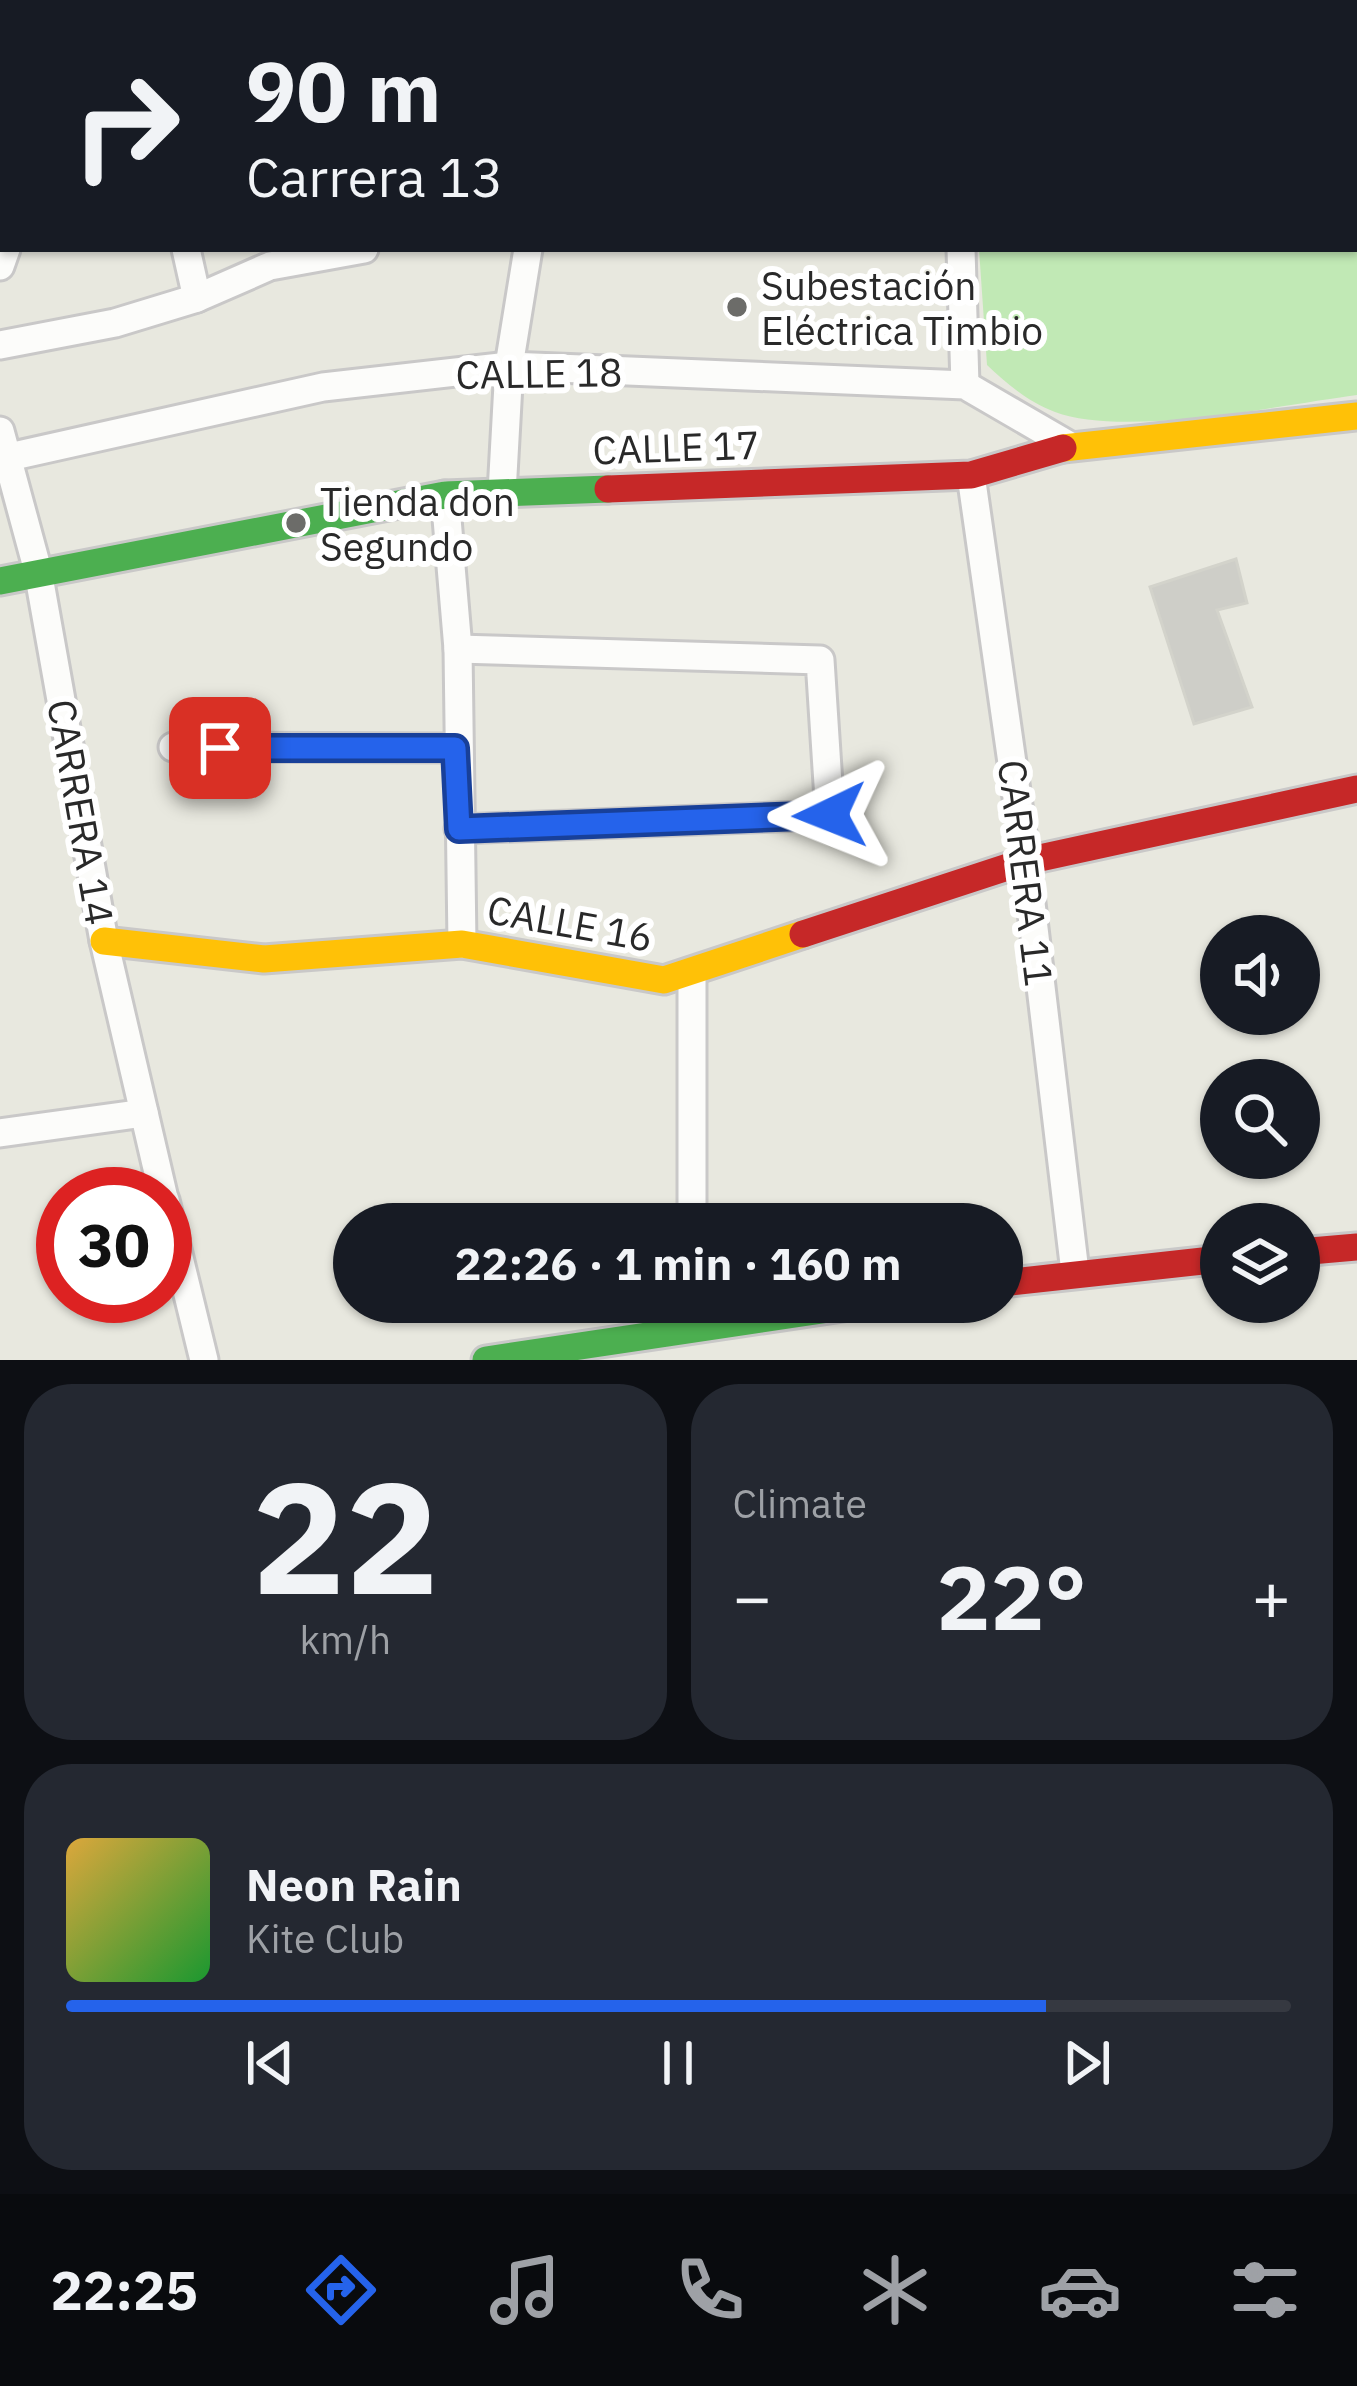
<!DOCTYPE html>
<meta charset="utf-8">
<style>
body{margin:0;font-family:"IBM Plex Sans",sans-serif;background:#242831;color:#f1f3f6;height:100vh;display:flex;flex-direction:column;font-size:45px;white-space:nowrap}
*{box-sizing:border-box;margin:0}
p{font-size:39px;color:#9ea1a6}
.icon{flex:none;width:66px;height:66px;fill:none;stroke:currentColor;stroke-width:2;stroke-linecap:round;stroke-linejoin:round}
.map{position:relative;height:1360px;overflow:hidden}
.panel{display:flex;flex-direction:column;gap:24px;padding:24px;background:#0d0f14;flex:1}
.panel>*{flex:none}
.guide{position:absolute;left:0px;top:0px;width:1359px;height:252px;box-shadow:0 3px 9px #0004;background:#171b24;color:#f1f3f6;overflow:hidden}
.buttons{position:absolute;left:1200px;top:915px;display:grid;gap:24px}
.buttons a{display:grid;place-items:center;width:120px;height:120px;border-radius:50%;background:#171b24;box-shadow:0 3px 9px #0004;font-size:60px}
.speed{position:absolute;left:36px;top:1167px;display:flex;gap:24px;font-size:60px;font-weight:700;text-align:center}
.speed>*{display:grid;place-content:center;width:156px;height:156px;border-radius:50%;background:#171b24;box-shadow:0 3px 9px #0004;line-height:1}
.speed .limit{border:18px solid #d22;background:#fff;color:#111}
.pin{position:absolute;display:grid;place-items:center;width:102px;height:102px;color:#fff;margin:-51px;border-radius:24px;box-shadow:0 6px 18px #0006}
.me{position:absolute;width:132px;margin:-66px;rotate:268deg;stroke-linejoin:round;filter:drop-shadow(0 0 9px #0008)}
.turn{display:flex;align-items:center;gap:42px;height:252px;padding:0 48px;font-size:54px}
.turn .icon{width:156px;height:156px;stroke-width:2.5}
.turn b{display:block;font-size:84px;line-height:102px}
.big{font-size:90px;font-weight:700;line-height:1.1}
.panel .widget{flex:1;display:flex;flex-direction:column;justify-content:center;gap:18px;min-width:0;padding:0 42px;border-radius:48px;background:#242831}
.panel .dial{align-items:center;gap:0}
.dial b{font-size:156px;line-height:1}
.song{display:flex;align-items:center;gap:36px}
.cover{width:144px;height:144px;border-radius:18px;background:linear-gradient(135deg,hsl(40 70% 55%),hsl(130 70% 35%))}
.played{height:12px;border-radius:6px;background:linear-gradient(90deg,#2563eb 80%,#363941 80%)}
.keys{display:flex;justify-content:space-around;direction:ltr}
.heat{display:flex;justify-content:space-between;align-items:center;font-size:66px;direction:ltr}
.panel .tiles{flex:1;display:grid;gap:24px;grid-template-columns:1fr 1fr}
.widget:last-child{grid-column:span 2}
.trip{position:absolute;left:333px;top:1203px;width:690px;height:120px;border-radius:60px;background:#171b24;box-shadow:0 3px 9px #0004;font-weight:700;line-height:120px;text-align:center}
.menu{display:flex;height:192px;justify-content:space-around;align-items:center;background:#090b0e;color:#9ea1a6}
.menu .icon{width:84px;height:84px}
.menu .active{color:#2563eb}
.menu b{font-size:54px;color:#f1f3f6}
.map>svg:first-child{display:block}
.pitch{fill:#c1e9b5}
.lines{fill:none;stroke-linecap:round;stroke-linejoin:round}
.river{stroke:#92afea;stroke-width:51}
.building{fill:#cecec8;stroke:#d3d3cb;stroke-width:3}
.street-casing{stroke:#c9c8c8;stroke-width:33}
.fast-casing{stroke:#c9c8c8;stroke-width:33}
.slow-casing{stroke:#c9c8c8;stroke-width:33}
.jam-casing{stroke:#c9c8c8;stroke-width:33}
.street{stroke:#fcfcfa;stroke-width:27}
.fast{stroke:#4caf50;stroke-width:27}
.slow{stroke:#ffc107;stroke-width:27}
.jam{stroke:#c62828;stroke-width:27}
.route-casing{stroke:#184099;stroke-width:30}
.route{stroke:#2563eb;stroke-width:21}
.poi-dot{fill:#6c6c69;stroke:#fff;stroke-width:4.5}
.labels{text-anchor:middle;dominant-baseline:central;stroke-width:12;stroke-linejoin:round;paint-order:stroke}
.poi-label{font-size:39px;fill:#292929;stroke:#fff;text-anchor:start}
.street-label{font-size:39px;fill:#292929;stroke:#fff}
</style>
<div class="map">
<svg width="1357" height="1360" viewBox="0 0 1357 1360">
<rect width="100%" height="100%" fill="#e8e8df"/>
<path class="pitch" d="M963,0H1357V395C1281,405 1124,438 1055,412C1028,402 1007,384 987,365L979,249H1356V3Z"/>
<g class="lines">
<g class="river">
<path d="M52,3L53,0"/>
<path d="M0,173L3,165"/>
</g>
</g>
<path class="building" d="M1236,559L1247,603L1217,610L1252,707L1194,724L1150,587Z"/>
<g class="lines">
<g class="street-casing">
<g id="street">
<path d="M767,0V3"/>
<path d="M951,0L952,3"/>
<path d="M256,3V0"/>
<path d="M563,3L564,0"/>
<path d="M186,249L197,298"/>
<path d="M961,249L965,385"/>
<path d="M0,266L6,249"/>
<path d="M0,345L115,323L197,298L270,266L364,249"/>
<path d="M0,431L38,571L104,941L163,1194"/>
<path d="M0,459L323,387L509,366L965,385L1070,446"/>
<path d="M971,475L1026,861L1075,1272"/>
<path d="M502,493L509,366L528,249"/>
<path d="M445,495L458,649L462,944"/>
<path d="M458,649L820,660L830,815L459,829"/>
<path d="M173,747L455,748"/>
<path d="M692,974V1224"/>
<path d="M0,1133L144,1113"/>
<path d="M165,1200L204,1360"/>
</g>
</g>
<g class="fast-casing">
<g id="fast">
<path d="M0,581L445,495L608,489"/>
<path d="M486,1360L876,1302"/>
</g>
</g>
<g class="slow-casing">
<g id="slow">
<path d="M1063,448L1357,416"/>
<path d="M104,941L264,959L462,944L664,980L803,934"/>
</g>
</g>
<g class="jam-casing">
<g id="jam">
<path d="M608,489L971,475L1063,448"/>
<path d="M803,934L1026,861L1357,789"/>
<path d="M1299,1252L1357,1247"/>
<path d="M1002,1283L1221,1259"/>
</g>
</g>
<use href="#street" class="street"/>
<use href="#fast" class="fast"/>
<use href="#slow" class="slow"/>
<use href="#jam" class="jam"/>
</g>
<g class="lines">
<g class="route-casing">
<path id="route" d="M220,748H455L459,829L830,815"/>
</g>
<use href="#route" class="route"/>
</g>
<g class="poi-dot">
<circle cx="737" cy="307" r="12"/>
<circle cx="296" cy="523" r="12"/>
</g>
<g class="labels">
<g class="poi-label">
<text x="761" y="285">Subestación<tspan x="761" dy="45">Eléctrica Timbio</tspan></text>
<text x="320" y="501">Tienda don<tspan x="320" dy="45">Segundo</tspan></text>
</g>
<g class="street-label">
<text transform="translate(539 373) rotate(-1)">CALLE 18</text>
<text transform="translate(676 447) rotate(-2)">CALLE 17</text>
<text transform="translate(81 812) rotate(80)">CARRERA 14</text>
<text transform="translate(1026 873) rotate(83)">CARRERA 11</text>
<text transform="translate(570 923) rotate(10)">CALLE 16</text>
</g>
</g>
</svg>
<div class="buttons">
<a><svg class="icon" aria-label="sound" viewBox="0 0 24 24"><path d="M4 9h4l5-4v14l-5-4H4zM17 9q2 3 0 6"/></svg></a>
<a><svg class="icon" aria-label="search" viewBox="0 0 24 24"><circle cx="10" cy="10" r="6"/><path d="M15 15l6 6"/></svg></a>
<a><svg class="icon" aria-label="layers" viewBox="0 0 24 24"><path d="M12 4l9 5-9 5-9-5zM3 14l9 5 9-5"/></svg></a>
</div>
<div class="speed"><div class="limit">30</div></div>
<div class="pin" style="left:220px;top:748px;background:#d93025"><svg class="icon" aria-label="arrive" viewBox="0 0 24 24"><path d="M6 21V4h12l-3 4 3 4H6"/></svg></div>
<svg class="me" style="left:830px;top:815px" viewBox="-20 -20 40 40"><path d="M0-17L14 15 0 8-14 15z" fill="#2563eb" stroke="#fff" stroke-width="4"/></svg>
<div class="trip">22:26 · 1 min · 160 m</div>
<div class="guide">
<div class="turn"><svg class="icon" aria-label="right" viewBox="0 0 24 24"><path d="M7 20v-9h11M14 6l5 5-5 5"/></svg><div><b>90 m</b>Carrera 13</div></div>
</div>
</div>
<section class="panel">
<div class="tiles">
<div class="widget dial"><b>22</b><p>km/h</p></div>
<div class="widget"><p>Climate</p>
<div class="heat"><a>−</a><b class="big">22°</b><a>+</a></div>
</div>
<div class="widget">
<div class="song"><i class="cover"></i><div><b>Neon Rain</b><p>Kite Club</p></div></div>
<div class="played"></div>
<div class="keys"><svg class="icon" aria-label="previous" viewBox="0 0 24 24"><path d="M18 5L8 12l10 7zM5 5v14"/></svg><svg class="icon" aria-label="pause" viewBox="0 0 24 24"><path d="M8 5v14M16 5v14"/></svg><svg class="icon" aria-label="next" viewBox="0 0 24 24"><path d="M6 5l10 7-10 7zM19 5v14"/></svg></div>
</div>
</div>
</section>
<nav class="menu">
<b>22:25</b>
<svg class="icon active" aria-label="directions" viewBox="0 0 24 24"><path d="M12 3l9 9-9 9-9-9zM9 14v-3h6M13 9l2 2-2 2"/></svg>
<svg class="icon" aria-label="music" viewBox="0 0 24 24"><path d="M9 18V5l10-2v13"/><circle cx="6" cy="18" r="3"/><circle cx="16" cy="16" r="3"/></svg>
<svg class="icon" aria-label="phone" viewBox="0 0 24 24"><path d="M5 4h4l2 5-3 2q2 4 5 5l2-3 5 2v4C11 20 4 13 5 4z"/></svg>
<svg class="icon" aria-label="climate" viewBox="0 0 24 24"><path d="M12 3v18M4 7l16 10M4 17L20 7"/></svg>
<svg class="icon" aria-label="car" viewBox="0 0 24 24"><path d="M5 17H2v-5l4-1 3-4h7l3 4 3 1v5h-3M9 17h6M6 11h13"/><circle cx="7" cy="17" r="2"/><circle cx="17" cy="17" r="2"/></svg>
<svg class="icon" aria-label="filters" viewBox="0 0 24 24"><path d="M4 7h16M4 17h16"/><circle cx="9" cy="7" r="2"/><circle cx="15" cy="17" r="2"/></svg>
</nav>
